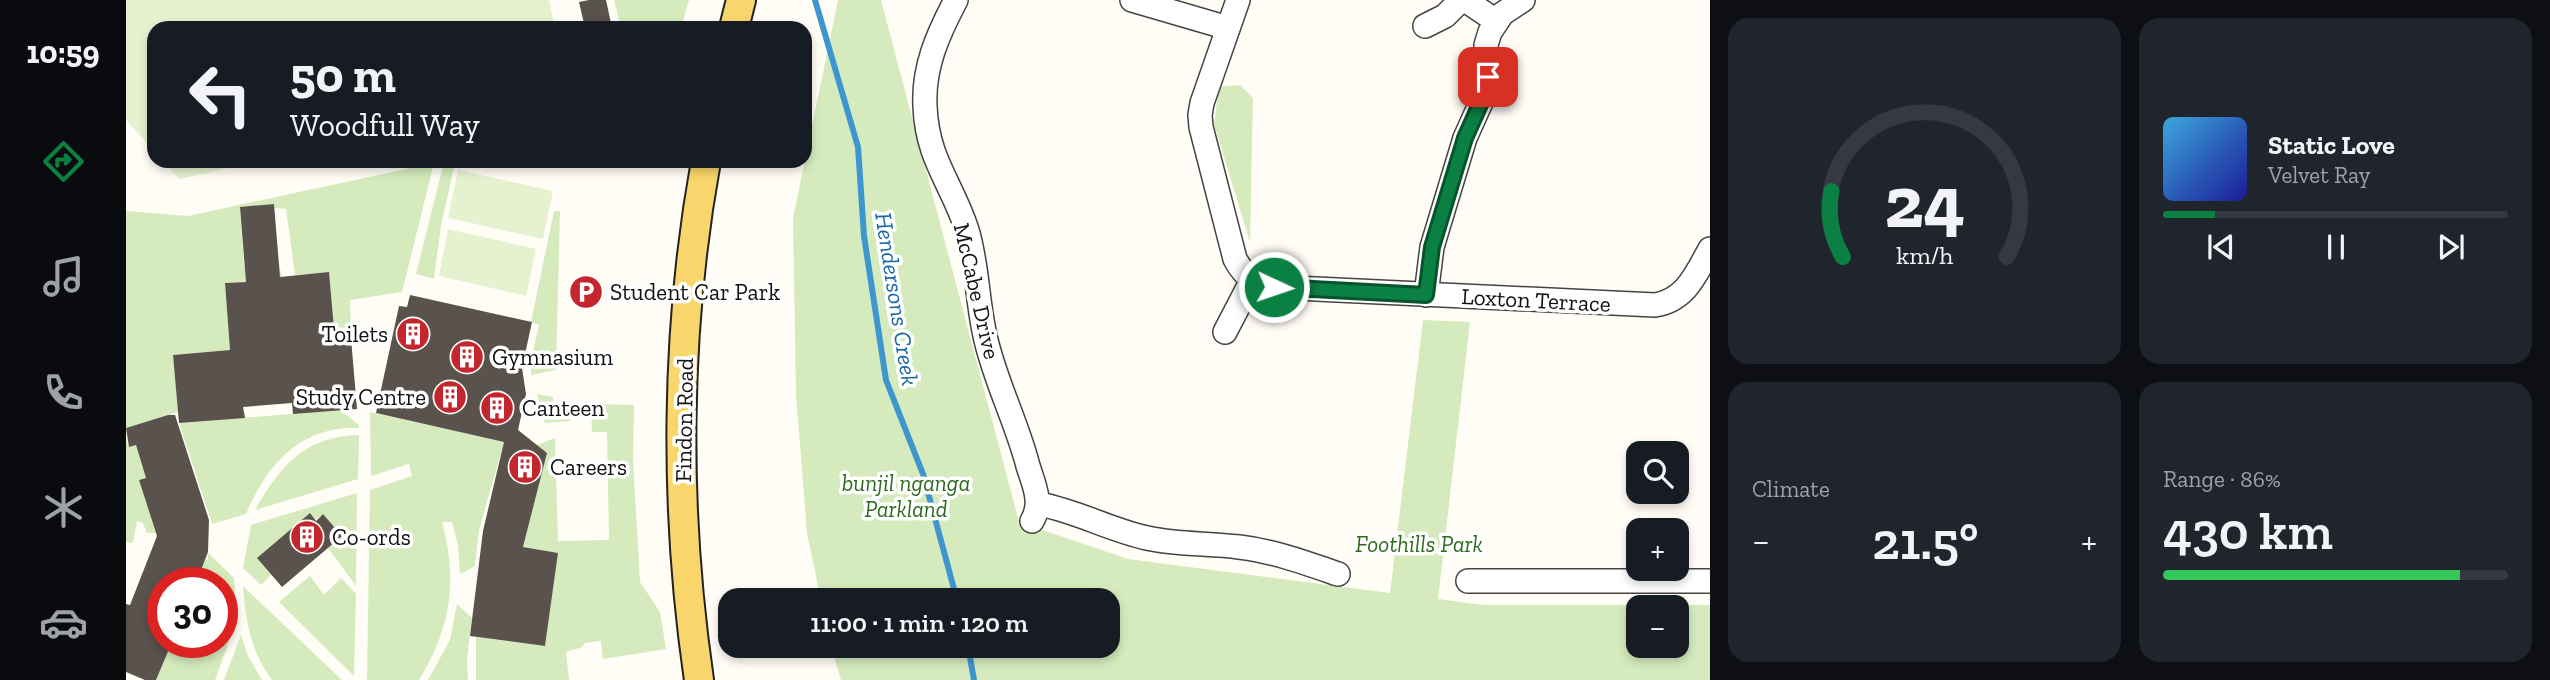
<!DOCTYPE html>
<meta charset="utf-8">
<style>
body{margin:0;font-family:"Zilla Slab",serif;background:#20242c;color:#f1f3f6;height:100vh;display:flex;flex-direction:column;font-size:26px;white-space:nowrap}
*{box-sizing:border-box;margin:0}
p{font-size:23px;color:#9ea1a6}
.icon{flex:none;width:38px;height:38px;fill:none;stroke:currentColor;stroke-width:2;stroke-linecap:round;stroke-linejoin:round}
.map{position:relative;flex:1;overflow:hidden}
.sheet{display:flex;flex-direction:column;gap:18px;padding:18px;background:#0d0f14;width:840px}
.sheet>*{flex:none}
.guide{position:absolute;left:21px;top:21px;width:665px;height:147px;border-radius:21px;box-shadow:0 4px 10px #0003;background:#171b24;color:#f1f3f6;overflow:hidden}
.buttons{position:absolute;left:1500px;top:441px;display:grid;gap:14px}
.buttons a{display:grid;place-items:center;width:63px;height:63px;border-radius:14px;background:#171b24;box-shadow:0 4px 10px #0003;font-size:35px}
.speed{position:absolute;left:21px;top:567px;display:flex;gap:14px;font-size:35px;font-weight:700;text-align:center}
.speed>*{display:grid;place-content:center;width:91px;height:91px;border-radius:50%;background:#171b24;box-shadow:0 4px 10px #0003;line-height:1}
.speed .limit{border:10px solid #d22;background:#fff;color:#111}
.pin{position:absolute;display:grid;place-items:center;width:60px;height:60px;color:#fff;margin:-30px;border-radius:14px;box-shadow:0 4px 10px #0006}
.me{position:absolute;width:77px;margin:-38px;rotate:93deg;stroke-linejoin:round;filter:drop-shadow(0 0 5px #0008)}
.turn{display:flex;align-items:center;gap:24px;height:147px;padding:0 28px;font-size:32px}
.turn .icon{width:91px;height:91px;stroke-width:2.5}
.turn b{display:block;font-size:49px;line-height:60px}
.big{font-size:52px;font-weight:600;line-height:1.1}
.sheet .tile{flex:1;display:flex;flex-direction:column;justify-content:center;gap:10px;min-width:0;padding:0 24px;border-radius:21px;background:#20242c}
.sheet .dial{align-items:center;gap:0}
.dial svg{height:182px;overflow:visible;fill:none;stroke:#363941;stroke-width:7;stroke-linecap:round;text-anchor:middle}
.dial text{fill:#f1f3f6;stroke:none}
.song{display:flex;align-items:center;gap:21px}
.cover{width:84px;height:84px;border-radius:10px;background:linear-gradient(135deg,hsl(200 70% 55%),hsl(240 70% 35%))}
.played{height:7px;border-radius:4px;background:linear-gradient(90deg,#0b8043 15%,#363941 15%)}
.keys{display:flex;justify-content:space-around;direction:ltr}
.heat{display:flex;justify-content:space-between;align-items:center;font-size:38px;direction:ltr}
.charge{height:10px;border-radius:5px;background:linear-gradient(90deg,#34c759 86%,#363941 0)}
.sheet .tiles{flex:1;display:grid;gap:18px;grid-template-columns:repeat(2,1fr)}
.trip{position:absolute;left:592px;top:588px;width:402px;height:70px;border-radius:21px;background:#171b24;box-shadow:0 4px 10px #0003;font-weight:600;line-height:70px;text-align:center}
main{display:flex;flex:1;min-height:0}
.tab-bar{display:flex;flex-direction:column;width:126px;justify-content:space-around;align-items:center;background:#090b0e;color:#9ea1a6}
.tab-bar .icon{width:49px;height:49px}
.tab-bar .current{color:#0b8043}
.tab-bar b{font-size:32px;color:#f1f3f6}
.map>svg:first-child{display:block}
.green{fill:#d5ebbd;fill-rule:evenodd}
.pitch{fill:#e6f2cf}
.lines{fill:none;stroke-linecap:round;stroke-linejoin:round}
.stream{stroke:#3f96cf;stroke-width:6}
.building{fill:#5a524d}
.minor-casing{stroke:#444;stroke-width:26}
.major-casing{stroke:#222;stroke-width:32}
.minor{stroke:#fff;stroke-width:23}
.major{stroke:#f9d66b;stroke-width:28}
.route-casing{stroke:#07532c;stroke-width:18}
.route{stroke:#0b8043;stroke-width:12}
.labels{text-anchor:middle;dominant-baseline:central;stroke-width:7;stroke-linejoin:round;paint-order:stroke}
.street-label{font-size:23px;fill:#111;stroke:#fff}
.poi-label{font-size:23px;fill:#111;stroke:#fff;text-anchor:start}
.park-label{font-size:23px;font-style:italic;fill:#2f6b1f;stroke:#fff}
.water-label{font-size:24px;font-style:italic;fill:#1768a6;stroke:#fff}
</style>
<main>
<nav class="tab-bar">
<b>10:59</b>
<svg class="icon current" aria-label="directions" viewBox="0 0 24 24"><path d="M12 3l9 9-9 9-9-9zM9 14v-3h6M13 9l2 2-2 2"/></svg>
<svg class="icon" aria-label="music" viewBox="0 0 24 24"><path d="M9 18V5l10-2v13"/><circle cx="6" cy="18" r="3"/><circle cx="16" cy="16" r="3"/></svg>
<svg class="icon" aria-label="phone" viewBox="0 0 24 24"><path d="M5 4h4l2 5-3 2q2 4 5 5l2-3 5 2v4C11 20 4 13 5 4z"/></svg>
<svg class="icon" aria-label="climate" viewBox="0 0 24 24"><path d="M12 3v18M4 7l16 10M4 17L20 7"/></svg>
<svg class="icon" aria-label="car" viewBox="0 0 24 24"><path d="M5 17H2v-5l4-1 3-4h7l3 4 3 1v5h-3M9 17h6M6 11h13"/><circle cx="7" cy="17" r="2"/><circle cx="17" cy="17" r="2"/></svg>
</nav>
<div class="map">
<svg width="1584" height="680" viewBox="0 0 1584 680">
<rect width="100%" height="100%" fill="#fffdf5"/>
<g class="green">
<path d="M488,0H563L555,28H495Z"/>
<path d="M712,0H755L893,522L1002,559L1264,593L1297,320L1344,322L1312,599L1357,605H1584V680H715L705,646H982V600H695L681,533L670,395L667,218ZM1512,607H1550V646H1512Z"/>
<path d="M1114,85L1127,98L1124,242L1088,124L1093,87Z"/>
<path d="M318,162L329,163L315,225L308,279L290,274Z"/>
<path d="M308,163L276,292L224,300L225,338L174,342L173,335L209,332L203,273L169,275L160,209L148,208L147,204L114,208L118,266L153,263L156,279L99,283L104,350L47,355L52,412L0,428V211L62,216Z"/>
<path d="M428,211H434L430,370L405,375V360L413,325L405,322Z"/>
<path d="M411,394L427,397L428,404H441V409L444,408V421L419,423Z"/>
<path d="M473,404L508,405L507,460L514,582L534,612L540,649L477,659L475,641L458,643L457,647L440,652L443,680H350V637L419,646L432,553L397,547L421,452L410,449L411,445L429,438L432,541L483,540L481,432H466L465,411Z"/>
<path d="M214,410L233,425L232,428C174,426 141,464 120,514L86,524L53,423Z"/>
<path d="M244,412L378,442L353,530L349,566L334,574L332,545L326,522H316C332,581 325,628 293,680H241L244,490L286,476L283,464L245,476Z"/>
<path d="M233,435L232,479L129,510C154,466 179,436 233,435Z"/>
<path d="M0,437L3,447L10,445L20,478L13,480L30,533H21L17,523L11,521L7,543L0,542Z"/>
<path d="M231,493L230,586L202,548L216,536L197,514L132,558L145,575L135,585L117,568L125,525Z"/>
<path d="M82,553L108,578L111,620L89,680H30L46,642H96V583H70L79,559L82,560Z"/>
<path d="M184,576L198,595L215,578L230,594L228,676L153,602Z"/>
<path d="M117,586L216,680H146C125,653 119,619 117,586Z"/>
<path d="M331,604L346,618L341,659L342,680H302L324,640Z"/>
<path d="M115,635L122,656L136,680H98Z"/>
</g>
<g class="pitch">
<path d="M0,0H423L429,28H28V151L0,120Z"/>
<path d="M37,161H134L53,179Z"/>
<path d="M332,170L427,191L417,239L322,218Z"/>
<path d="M322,229L410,249L400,296L313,276Z"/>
</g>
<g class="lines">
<g class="stream">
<path d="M689,0L732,147L738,236L760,380L797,474L831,600"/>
<path d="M842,646L848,680"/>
</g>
</g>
<g class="building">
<path d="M463,0H480L486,28H459L453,2Z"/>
<path d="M148,204L154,277L203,272L209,339L225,338L231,409L167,414L166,403L117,407L119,418L53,423L47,355L104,350L99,283L120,282L114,207Z"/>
<path d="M284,295L406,322L396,368L400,394L392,430L421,453L397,547L432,553L419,646L344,636L357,531L378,442L250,413L273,306L281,307Z"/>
<path d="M42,415H49L83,520L82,552L70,583H37V642H46L30,680H19L0,672V604L4,605L31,536L13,480L20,478L10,445L3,447L0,428Z"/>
<path d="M184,513L190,521L197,514L216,536L156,587L131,558Z"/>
</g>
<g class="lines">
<g class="minor-casing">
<g id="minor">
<path d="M830,0C812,34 797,67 799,106C801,160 826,183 841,230C852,266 851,304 860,340C870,383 891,423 902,466C908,485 917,503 906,521"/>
<path d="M1006,0L1102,28"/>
<path d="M1112,0L1076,103L1074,115L1075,127L1109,259C1118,276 1129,284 1148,287L1529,305C1560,300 1570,274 1584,249"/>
<path d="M1339,0L1370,21"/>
<path d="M1299,26L1319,16L1335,0"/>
<path d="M1300,295L1306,247L1339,138L1361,89L1360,45L1364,32L1376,14L1397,0"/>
<path d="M1099,332L1126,280"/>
<path d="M913,504C951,511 984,530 1021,538C1052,545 1082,543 1113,547C1147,551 1180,563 1212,574"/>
<path d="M1342,581H1584"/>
</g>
</g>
<g class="major-casing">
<g id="major">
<path d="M608,28L615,0"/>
<path d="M573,680C548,509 549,331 580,161"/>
</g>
</g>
<use href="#minor" class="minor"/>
<use href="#major" class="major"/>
</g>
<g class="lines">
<g class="route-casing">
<path id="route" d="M1148,287L1300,295L1306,247L1339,138L1361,89L1362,77"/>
</g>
<use href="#route" class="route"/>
</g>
<defs>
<g id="parking-disc" transform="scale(1.75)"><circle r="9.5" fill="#c4262e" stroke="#fff"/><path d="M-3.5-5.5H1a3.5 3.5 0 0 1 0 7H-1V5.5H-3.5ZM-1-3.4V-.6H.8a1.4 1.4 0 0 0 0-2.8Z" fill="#fff"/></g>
<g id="building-disc" transform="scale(1.75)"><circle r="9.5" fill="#c4262e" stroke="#fff"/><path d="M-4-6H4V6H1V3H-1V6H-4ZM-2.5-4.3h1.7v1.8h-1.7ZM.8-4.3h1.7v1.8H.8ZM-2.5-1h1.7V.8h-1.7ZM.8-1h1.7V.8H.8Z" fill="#fff"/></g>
</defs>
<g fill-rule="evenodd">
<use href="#parking-disc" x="460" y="292"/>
<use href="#building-disc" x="287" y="334"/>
<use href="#building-disc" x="341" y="357"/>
<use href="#building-disc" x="324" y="397"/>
<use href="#building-disc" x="371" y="408"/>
<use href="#building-disc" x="399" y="467"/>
<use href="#building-disc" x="181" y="537"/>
</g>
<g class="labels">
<g class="street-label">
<text transform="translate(851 291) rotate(77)">McCabe Drive</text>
<text transform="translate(1410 300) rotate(3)">Loxton Terrace</text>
<text transform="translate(558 420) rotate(-89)">Findon Road</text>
</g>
<g class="poi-label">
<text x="484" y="292">Student Car Park</text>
<text x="262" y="334" text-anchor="end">Toilets</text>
<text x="366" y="357">Gymnasium</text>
<text x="300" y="397" text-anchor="end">Study Centre</text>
<text x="396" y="408">Canteen</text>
<text x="424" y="467">Careers</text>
<text x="206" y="537">Co-ords</text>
</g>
<g class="park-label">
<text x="780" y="483">bunjil nganga<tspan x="780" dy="26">Parkland</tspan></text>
<text x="1293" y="544">Foothills Park</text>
</g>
<g class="water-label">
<text transform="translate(771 299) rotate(81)">Hendersons Creek</text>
</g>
</g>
</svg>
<div class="buttons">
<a><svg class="icon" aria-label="search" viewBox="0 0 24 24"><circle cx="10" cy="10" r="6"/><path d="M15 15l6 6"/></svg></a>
<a>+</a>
<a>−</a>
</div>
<div class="speed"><div class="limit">30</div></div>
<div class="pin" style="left:1362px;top:77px;background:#d93025"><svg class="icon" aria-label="arrive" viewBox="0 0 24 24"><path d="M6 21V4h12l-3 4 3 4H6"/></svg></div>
<svg class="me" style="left:1148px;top:287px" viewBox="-20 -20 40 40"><circle r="17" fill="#0b8043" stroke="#fff" stroke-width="3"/><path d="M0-11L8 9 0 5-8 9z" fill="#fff"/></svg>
<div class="trip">11:00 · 1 min · 120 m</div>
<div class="guide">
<div class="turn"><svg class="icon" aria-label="left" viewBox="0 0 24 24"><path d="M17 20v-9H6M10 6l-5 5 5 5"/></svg><div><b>50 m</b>Woodfull Way</div></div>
</div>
</div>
<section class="sheet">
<div class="tiles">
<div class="tile dial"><svg viewBox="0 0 100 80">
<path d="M14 69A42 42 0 1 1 86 69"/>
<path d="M14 69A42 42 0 0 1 9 40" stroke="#0b8043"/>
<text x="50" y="56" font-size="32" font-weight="700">24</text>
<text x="50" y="72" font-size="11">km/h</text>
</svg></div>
<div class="tile">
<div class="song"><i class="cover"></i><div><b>Static Love</b><p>Velvet Ray</p></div></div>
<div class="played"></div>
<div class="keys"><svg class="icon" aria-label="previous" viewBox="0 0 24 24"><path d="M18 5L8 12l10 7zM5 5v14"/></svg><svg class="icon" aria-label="pause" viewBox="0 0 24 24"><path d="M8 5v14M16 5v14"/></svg><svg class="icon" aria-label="next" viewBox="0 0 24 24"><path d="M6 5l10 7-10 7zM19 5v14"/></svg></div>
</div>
<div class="tile"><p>Climate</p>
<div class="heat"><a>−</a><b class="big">21.5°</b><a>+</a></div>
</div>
<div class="tile"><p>Range · 86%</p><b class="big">430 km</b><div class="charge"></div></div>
</div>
</section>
</main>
